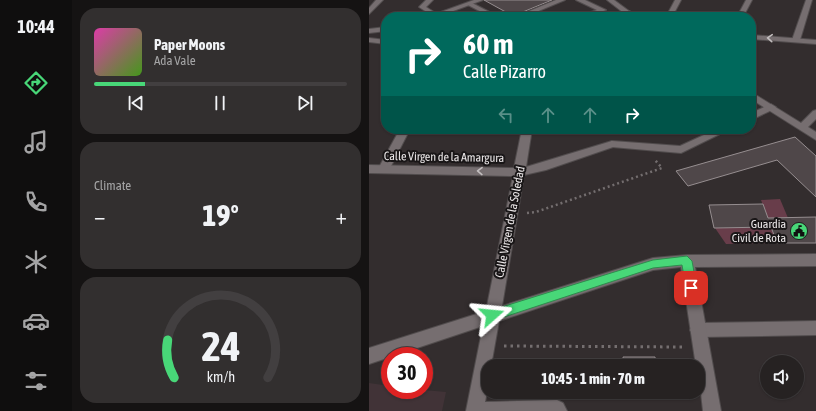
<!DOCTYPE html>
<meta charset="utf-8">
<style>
body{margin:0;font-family:"Asap Condensed",sans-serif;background:#322f2f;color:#f1f3f6;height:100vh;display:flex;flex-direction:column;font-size:15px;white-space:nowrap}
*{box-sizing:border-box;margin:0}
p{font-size:13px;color:#a4a4a5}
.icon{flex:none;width:22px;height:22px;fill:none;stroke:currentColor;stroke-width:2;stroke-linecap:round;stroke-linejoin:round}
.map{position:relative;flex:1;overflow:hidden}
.drawer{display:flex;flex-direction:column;gap:8px;padding:8px;background:#151313;width:297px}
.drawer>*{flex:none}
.banner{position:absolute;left:12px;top:12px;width:375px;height:122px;border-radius:16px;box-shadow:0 1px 3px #0004,0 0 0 1px #423f40;background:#00695c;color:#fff;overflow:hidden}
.tools{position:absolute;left:391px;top:355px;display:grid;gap:8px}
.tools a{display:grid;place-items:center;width:44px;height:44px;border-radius:50%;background:#262222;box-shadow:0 1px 3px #0004,0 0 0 1px #423f40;font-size:20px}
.speed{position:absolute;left:12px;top:347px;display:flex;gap:8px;font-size:20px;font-weight:700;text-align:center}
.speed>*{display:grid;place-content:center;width:52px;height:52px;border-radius:50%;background:#262222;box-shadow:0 1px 3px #0004,0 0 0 1px #423f40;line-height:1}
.speed .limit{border:6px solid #d22;background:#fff;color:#111}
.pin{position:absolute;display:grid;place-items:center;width:34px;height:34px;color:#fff;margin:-17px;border-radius:8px;box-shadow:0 2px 6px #0006}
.me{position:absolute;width:44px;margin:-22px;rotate:72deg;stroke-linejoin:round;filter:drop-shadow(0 0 3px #0008)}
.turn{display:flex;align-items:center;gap:14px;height:84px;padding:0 16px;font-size:18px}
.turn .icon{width:52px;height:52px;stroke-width:2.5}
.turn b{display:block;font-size:28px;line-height:34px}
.lanes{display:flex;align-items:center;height:38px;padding:0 16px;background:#0003;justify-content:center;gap:20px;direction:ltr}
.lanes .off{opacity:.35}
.big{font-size:30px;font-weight:800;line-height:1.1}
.drawer .card{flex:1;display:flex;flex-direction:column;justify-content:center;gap:6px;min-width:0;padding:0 14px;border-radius:16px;background:#322f2f}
.drawer .dial{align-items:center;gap:0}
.dial svg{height:104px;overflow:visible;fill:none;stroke:#423f40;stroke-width:7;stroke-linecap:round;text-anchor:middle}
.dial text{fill:#f1f3f6;stroke:none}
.song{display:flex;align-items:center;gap:12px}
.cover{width:48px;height:48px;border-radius:6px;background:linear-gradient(135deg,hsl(320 70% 55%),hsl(100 70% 35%))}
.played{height:4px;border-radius:2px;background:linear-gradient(90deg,#48d778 20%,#423f40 20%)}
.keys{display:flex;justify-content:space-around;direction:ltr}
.heat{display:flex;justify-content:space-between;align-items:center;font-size:22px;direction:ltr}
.trip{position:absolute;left:112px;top:359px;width:224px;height:40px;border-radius:16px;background:#262222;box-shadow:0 1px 3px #0004,0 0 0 1px #423f40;font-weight:800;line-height:40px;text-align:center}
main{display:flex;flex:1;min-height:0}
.tabs{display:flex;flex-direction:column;width:72px;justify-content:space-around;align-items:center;background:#0f0e0e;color:#a4a4a5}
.tabs .icon{width:28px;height:28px}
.tabs .on{color:#48d778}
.tabs b{font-size:18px;color:#f1f3f6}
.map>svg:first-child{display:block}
.built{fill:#413337}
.green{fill:#683d4a}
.building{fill:#4f4749;stroke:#968e90}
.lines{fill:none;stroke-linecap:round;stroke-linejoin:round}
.pedestrian-casing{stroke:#514c4d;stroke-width:2}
.minor-casing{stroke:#514c4d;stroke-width:2}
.tertiary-casing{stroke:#514c4d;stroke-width:2}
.path-far1{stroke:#746e6f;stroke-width:2.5;stroke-dasharray:2 3;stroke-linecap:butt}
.path{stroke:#746e6f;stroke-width:3;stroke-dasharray:2.5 4;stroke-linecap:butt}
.pedestrian{fill:#766e70;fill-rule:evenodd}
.minor{fill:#766e70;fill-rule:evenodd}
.tertiary{fill:#766e70;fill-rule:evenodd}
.oneway{stroke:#c2bdbe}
.route{fill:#48d778;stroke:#2f8c4e}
.labels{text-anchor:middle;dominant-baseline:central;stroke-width:4;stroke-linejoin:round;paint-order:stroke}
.street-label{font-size:12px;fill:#ebe7e8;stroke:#191617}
.poi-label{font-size:12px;fill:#ebe7e8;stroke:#191617;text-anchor:end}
</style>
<main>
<nav class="tabs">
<b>10:44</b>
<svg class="icon on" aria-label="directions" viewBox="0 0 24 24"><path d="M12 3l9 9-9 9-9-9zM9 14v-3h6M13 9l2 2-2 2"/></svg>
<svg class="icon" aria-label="music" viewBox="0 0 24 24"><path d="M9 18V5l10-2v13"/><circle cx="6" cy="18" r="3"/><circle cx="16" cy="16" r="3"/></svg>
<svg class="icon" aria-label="phone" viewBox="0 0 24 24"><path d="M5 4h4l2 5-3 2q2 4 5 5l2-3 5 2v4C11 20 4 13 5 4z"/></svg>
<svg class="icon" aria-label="climate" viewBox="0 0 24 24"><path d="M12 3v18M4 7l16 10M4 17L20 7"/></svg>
<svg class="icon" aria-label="car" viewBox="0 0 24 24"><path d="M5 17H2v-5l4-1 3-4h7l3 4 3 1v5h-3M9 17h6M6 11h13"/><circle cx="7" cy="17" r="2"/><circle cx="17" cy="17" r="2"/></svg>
<svg class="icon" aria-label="filters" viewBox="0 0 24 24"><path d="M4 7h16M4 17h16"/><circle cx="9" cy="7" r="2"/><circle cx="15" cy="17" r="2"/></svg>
</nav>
<section class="drawer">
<div class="card">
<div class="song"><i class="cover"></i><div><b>Paper Moons</b><p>Ada Vale</p></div></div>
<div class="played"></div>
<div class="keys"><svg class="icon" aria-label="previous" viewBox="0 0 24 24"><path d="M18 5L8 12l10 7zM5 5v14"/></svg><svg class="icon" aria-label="pause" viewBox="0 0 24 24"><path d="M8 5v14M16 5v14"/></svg><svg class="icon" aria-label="next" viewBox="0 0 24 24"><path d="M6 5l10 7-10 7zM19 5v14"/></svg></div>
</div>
<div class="card"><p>Climate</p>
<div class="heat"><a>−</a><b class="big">19°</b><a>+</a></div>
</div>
<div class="card dial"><svg viewBox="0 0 100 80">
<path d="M14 69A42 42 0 1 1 86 69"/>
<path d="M14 69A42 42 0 0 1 9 40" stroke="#48d778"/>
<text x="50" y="56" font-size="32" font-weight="700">24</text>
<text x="50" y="72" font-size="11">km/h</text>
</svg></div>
</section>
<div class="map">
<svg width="447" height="411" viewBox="0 0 447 411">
<rect width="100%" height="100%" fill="#332d2e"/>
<path class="built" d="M0,383L21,386V390H55L77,392L73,411H0Z"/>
<g class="green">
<path d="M411,199L419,218H399L392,200Z"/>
<path d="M402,227L408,243L357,244L346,228Z"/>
</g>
<g class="building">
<path d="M115,0H183L144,16Z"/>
<path d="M426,137L447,156V197L408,160L319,186L307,171Z"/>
<path d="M394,204L399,218L447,217V243H408L402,227L345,228L340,205Z"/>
<path d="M254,357H286L287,366H255Z"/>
<rect x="257" y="392" width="31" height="2"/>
</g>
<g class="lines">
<g class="pedestrian-casing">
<g id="pedestrian">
<path d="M57,0H64L57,7L68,14V16H64L50,7Z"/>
<path d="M187,0H196L155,17H146Z"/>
<path d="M207,0H216L237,10L218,17H208L228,10Z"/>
<path d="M437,0H443L431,40L424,42L423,40Z"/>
<path d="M0,38L17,40V44L0,42Z"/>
<path d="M402,104L407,107L405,109L382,120V113Z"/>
<path d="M31,129H41L19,172H11L9,169Z"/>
<path d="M348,129H361L312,153L243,147L238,144L243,141L311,146Z"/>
<path d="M447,321V335L329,337L324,335L321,330L324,325L329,323Z"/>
</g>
</g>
<g class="minor-casing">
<g id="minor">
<path d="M306,0H312L303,17H297Z"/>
<path d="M377,0H383L374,17H368Z"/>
<path d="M99,3H103L130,17H122L99,5Z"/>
<path d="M260,11L262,12V14L255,17H245Z"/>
<path d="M382,35L447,40V44L382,39Z"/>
<path d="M153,129H163L157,167L243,141L248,144L247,146L177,170L155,175L133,306L284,258L318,255L447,254V266L326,267L352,411H334L329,366H327L312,267L284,270L130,321L122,366H119V386L116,402L188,400L194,403L198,411H97L114,326L0,364V348L117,311L144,176L0,173V165L145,168Z"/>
</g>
</g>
<g class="tertiary-casing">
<g id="tertiary">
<path d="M7,0H14L0,14V8Z"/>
<path d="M105,0H114L68,17H58Z"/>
<path d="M238,0H245L268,17H260Z"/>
<path d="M17,27V31L0,33V29Z"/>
<path d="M382,92L432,123L444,111L447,110V119L439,127L447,132V140L382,99Z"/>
</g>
</g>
<path class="path-far1" d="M158,213L167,212L293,168L286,160"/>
<path class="path" d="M135,346L316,347"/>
<use href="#pedestrian" class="pedestrian"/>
<use href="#minor" class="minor"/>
<use href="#tertiary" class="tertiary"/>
</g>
<defs><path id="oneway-chevron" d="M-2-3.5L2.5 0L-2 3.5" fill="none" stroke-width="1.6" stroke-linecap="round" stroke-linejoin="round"/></defs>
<g class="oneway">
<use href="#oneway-chevron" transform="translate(401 38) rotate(-176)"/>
<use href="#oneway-chevron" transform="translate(111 171) rotate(-179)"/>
</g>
<path class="route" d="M318,256L323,261L328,288L326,292L322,293L318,292L317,288L313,265L284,268L123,321L119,319L118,315L119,312L123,310L284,260Z"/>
<defs>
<g id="civic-disc" transform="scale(0.9)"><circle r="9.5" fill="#48d778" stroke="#191617"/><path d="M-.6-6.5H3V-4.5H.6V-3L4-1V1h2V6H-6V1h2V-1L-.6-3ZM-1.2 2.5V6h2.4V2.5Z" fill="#111"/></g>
</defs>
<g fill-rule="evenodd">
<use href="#civic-disc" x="430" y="231"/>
</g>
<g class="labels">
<g class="street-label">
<text transform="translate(75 157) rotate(1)">Calle Virgen de la Amargura</text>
<text transform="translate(141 222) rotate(-79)">Calle Virgen de la Soledad</text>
</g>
<g class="poi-label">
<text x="417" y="224">Guardia<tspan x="417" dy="14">Civil de Rota</tspan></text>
</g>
</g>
</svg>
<div class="tools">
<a><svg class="icon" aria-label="sound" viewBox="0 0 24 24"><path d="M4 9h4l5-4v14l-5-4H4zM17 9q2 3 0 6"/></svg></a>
</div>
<div class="speed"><div class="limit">30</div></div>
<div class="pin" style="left:322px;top:288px;background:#d93025"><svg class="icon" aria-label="arrive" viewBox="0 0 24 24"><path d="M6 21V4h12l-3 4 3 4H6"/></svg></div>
<svg class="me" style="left:123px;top:315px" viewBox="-20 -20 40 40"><path d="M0-17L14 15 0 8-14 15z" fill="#48d778" stroke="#fff" stroke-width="4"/></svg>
<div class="trip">10:45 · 1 min · 70 m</div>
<div class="banner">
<div class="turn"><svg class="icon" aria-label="right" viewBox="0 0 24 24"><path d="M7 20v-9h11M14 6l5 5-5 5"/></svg><div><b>60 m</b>Calle Pizarro</div></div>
<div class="lanes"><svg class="icon off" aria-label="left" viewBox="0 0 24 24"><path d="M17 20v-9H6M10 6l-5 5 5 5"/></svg><svg class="icon off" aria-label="ahead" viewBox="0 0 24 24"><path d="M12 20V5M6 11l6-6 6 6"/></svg><svg class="icon off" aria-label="ahead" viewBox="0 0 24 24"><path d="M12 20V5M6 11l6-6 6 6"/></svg><svg class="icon" aria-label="right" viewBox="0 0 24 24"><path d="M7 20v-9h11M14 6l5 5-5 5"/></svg></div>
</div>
</div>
</main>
